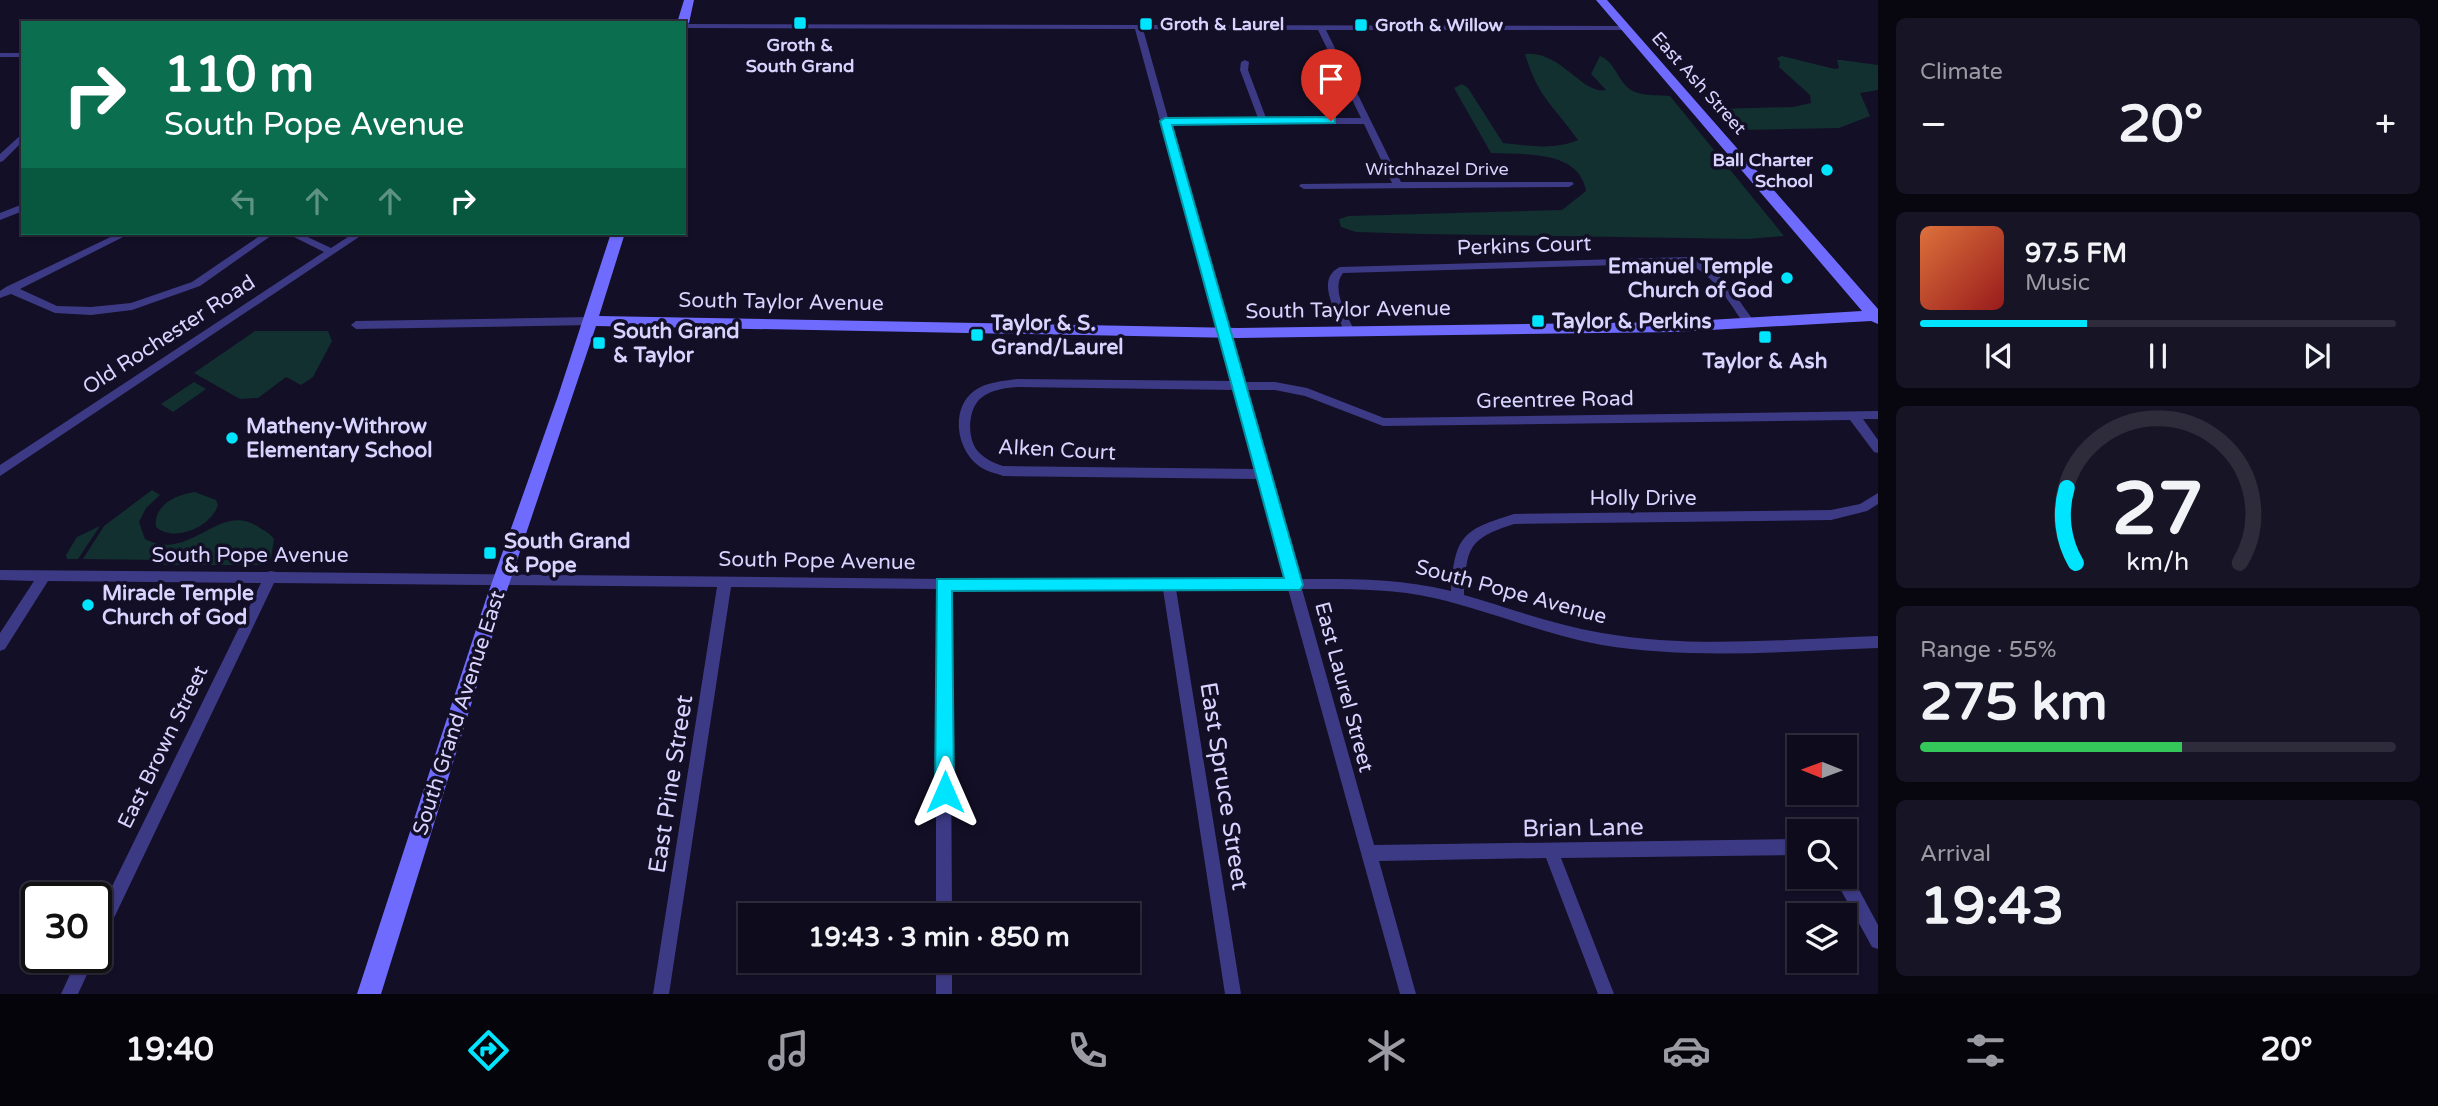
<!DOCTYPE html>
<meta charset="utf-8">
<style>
body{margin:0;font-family:"Varela Round",sans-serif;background:#171425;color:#f1f3f6;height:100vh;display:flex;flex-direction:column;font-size:26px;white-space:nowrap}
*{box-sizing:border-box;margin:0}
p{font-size:23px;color:#9b9ba3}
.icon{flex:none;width:38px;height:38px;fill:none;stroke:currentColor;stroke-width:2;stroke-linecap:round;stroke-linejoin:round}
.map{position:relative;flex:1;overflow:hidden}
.sheet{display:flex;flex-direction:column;gap:18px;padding:18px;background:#08060f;width:560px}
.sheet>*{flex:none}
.guide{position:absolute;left:21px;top:21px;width:665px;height:214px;border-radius:0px;box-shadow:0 2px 5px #0004,0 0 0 2px #2e2b3b;background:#0b6e4f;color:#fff;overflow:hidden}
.needle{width:46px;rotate:271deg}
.controls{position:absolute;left:1787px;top:735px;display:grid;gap:14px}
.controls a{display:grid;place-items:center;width:70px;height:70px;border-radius:0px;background:#0e0b1c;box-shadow:0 2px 5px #0004,0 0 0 2px #2e2b3b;font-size:35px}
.speed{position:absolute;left:21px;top:882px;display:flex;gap:14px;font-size:35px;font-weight:700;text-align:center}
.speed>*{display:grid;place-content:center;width:91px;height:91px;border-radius:50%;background:#0e0b1c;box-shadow:0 2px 5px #0004,0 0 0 2px #2e2b3b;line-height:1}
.speed .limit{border:4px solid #111;border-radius:10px;background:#fff;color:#111}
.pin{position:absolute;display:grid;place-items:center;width:60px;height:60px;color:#fff;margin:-72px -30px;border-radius:50% 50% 50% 0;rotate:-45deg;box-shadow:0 0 7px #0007}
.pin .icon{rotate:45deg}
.me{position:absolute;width:77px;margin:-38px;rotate:0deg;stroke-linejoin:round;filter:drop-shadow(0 0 5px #0008)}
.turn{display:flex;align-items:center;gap:24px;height:147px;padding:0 28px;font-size:32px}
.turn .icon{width:91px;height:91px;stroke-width:2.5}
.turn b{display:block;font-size:49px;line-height:60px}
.lanes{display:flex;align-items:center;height:66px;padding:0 28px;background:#0003;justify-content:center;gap:35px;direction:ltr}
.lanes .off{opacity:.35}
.big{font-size:52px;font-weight:700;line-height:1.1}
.sheet .card{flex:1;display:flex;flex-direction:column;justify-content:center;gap:10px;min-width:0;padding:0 24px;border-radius:10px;background:#171425}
.sheet .dial{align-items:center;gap:0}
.dial svg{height:182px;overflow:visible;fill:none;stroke:#2e2b3b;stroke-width:7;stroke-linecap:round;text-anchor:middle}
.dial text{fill:#f1f3f6;stroke:none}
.song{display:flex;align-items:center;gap:21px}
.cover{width:84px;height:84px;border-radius:10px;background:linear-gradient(135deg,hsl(20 70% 55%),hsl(0 70% 35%))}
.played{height:7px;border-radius:4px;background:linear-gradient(90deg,#00e5ff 35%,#2e2b3b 35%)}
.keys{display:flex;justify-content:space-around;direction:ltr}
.heat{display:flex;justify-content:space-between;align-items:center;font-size:38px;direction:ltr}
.charge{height:10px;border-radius:5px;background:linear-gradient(90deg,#34c759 55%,#2e2b3b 0)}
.trip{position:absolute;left:738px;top:903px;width:402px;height:70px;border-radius:0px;background:#0e0b1c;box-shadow:0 2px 5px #0004,0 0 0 2px #2e2b3b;font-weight:700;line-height:70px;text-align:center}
.dock{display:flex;height:112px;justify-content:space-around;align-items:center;background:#06040b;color:#9b9ba3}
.dock .icon{width:49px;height:49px}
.dock .current{color:#00e5ff}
.dock b{font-size:32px;color:#f1f3f6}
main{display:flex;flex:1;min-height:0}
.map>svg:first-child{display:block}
.green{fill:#12302f}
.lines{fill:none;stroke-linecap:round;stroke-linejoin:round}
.street{fill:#3d3a85;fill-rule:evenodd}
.secondary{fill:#6f6bff;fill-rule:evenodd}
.route{fill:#00e5ff;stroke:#0095a6;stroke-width:2}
.poi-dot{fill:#00e5ff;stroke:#130f26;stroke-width:2.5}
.labels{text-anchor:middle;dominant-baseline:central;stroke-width:7;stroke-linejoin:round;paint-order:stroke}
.far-poi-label{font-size:18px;font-weight:bold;fill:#d9d4ff;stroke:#130f26;text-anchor:start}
.far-street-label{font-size:18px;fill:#d9d4ff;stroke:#130f26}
.street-label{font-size:21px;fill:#d9d4ff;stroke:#130f26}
.poi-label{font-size:21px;font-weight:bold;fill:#d9d4ff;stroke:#130f26;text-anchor:start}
.near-street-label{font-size:24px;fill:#d9d4ff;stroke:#130f26}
</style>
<main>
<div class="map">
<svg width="1878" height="994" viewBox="0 0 1878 994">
<rect width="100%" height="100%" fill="#130f26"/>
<g class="green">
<path d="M1525,54C1561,50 1582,95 1606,90L1591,74L1600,56C1617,63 1618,85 1635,92C1645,96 1660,95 1670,96L1784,236L1748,239L1421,234L1356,232L1341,227L1339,219L1349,216L1562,210L1586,191C1579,149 1523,155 1491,153L1454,88L1462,84L1468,88L1503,143C1529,146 1554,150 1578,140C1554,106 1538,98 1525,54Z"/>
<path d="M1782,56L1835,69L1839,68L1837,60H1841L1878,65V90L1860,93L1870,116L1839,128L1737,130L1714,109L1793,107L1811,103L1810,95L1779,67L1780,63L1777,58Z"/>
<path d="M255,331H328L332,341L313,377L301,385L286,377L258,398L240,399L194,373Z"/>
<path d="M194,382L206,389L173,412L161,404Z"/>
<path d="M152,490L160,495L146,508L139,522L145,539C190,563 218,502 257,526C263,530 270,533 274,539L271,558L263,565H164L162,560L83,559L104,526Z"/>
<path d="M195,492L216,500L218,505C211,527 174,543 156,527C153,505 177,494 195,492Z"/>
<path d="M100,526L78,559H67L66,555L77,537Z"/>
</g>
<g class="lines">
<g class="street">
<path d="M684,24L1626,26L1627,28L1623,30H1326L1401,182H1572L1574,184L1569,187L1304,189L1299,186L1301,184L1392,183L1364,124H1169L1243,382H1275L1307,388L1384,418L1878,411V419H1863L1878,440V453L1874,452L1850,420L1383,426L1305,396L1275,390H1245L1298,579C1351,579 1399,578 1451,591C1455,536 1462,530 1514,514L1831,510L1860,504L1878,493V504L1867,511L1831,520L1514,524C1467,539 1467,548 1464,595C1509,608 1555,625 1602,633C1693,649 1787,639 1878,636V648C1787,651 1693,660 1602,645C1545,635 1491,611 1434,598C1390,588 1346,589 1302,589L1374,845L1799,839V855L1561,858L1614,994H1598L1546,858L1379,861L1416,994H1400L1288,589H1176L1241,994H1225L1163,589H950L952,915H936V589L731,587L669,994H653L717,587L274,583L102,943L96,945V919L261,583L48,581L5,649L0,651V633L34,581L0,580V570L267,572L271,571L276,572L943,579H1285L1258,479L1003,476C996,473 988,472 982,468C957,453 949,410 974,391C986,382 1003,381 1017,379L1231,381L1135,29L684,28ZM1143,29L1318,30L1361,118H1266L1248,70L1249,62L1245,60L1241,62L1240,70L1258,118H1168ZM1017,387L1234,390L1255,469L1003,466C993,463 983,458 976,449C967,435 968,409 981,398C991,390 1004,388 1017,387Z"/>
<rect x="0" y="53" width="23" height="4"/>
<path d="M23,133V141L3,161L0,162V154Z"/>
<path d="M23,204V211L0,220V213Z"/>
<path d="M119,233H131L20,289L57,306L91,307L131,303L192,282L264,233H275L200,286L132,310L91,315L55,313L11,294L0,298V291L6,287Z"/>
<path d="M286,233H299L331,248L354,233H365L0,476V465L324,252Z"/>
<path d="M1688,257C1720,267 1735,296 1754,321L1755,324L1754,327H1746C1729,302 1715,276 1687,263L1343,273C1330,290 1348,316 1355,332L1350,336L1345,332C1337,314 1314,279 1340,267Z"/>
<path d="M591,317L596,321L591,325L356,329L351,325L356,321Z"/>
<path d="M1844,870L1849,871L1878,925V949L1872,947L1837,883L1835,877H1844Z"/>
<path d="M78,957H95L78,994H61Z"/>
<rect x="936" y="961" width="16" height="33"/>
</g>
<g class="secondary">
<path d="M684,0H694L689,23L684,26V23H677Z"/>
<path d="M1596,0H1607L1878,309V324L1871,321L1675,332L1238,338L596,326L504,599L381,994H357L486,599L558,396L611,233H625L599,316L1238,328L1675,322L1862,311Z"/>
</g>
</g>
<path class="route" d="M1331,117L1335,118V123L1172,125L1303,585L1300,590L952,591L954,792L952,798L945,801L938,798L935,792L937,579L1284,578L1160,121L1165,118Z"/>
<g class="poi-dot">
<rect x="793" y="16" width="14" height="14" rx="3.5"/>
<rect x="1139" y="17" width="14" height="14" rx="3.5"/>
<rect x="1354" y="18" width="14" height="14" rx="3.5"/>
<circle cx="1827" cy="170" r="7"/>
<circle cx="1787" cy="278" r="7"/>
<rect x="1531" y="314" width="14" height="14" rx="3.5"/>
<rect x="970" y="328" width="14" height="14" rx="3.5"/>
<rect x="1758" y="330" width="14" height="14" rx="3.5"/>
<rect x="592" y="336" width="14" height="14" rx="3.5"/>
<circle cx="232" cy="438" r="7"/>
<rect x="483" y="546" width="14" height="14" rx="3.5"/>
<circle cx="88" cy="605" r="7"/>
</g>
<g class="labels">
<g class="far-poi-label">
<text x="1160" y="24">Groth &amp; Laurel</text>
<text x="1375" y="25">Groth &amp; Willow</text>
<text x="800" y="45" text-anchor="middle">Groth &amp;<tspan x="800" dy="21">South Grand</tspan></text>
<text x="1813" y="160" text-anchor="end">Ball Charter<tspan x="1813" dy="21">School</tspan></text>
</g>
<g class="far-street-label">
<text transform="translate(1699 83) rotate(48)">East Ash Street</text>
<text x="1437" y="169">Witchhazel Drive</text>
</g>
<g class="street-label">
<text transform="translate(1524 246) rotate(-2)">Perkins Court</text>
<text transform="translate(781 302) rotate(1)">South Taylor Avenue</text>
<text transform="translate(1348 310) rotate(-1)">South Taylor Avenue</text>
<text transform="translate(169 335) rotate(-33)">Old Rochester Road</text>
<text transform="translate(1555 400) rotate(-1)">Greentree Road</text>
<text transform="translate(1057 450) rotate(3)">Alken Court</text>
<text x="1643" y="498">Holly Drive</text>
<text x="250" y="555">South Pope Avenue</text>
<text transform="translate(817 561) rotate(1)">South Pope Avenue</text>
<text transform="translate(1511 592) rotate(15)">South Pope Avenue</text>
<text transform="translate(1344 687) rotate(75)">East Laurel Street</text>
<text transform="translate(459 713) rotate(-72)">South Grand Avenue East</text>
<text transform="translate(163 747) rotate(-64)">East Brown Street</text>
</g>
<g class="poi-label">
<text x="1773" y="266" text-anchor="end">Emanuel Temple<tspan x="1773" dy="24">Church of God</tspan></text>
<text x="1552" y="321">Taylor &amp; Perkins</text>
<text x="991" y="323">Taylor &amp; S.<tspan x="991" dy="24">Grand/Laurel</tspan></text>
<text x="613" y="331">South Grand<tspan x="613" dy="24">&amp; Taylor</tspan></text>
<text x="1765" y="361" text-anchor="middle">Taylor &amp; Ash</text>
<text x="246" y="426">Matheny-Withrow<tspan x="246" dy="24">Elementary School</tspan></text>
<text x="504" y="541">South Grand<tspan x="504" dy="24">&amp; Pope</tspan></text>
<text x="102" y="593">Miracle Temple<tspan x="102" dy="24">Church of God</tspan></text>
</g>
<g class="near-street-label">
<text transform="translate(671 784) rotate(-81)">East Pine Street</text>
<text transform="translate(1224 786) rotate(81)">East Spruce Street</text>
<text transform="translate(1583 828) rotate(-1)">Brian Lane</text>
</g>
</g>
</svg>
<div class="controls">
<a><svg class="needle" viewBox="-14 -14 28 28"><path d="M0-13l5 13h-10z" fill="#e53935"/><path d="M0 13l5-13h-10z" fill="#9b9ba3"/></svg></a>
<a><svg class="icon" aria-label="search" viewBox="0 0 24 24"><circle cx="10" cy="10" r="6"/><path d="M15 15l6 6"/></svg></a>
<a><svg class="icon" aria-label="layers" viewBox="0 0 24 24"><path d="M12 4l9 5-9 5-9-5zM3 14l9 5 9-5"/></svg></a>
</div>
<div class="speed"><div class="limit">30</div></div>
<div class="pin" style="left:1331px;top:121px;background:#d93025"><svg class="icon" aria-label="arrive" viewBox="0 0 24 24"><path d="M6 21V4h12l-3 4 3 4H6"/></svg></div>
<svg class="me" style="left:945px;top:792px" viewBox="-20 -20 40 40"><path d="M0-17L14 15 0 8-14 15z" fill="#00e5ff" stroke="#fff" stroke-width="4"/></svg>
<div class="trip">19:43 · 3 min · 850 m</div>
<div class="guide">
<div class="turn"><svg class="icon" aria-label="right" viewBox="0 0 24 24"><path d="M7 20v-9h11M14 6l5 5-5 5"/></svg><div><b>110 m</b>South Pope Avenue</div></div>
<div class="lanes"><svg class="icon off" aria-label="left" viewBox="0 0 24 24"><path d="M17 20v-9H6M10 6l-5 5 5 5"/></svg><svg class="icon off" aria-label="ahead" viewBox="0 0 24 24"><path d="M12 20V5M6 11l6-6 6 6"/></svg><svg class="icon off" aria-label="ahead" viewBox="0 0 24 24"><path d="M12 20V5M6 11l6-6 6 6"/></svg><svg class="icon" aria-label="right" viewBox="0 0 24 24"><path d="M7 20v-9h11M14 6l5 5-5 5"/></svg></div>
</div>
</div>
<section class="sheet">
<div class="card"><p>Climate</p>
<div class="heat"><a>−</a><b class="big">20°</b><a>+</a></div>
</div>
<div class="card">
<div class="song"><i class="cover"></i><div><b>97.5 FM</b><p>Music</p></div></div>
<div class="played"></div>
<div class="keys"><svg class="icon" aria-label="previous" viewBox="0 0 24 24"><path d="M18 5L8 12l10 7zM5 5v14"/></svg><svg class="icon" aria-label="pause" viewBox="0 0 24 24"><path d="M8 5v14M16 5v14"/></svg><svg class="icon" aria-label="next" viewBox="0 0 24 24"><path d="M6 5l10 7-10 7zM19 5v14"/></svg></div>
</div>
<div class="card dial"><svg viewBox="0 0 100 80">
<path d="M14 69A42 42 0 1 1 86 69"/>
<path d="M14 69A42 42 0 0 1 10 36" stroke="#00e5ff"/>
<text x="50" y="56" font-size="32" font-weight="700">27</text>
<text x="50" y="72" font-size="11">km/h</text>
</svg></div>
<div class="card"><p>Range · 55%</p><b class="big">275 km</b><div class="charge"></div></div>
<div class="card"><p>Arrival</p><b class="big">19:43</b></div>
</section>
</main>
<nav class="dock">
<b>19:40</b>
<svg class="icon current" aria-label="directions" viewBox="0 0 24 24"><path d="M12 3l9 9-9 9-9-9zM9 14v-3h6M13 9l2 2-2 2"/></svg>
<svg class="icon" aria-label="music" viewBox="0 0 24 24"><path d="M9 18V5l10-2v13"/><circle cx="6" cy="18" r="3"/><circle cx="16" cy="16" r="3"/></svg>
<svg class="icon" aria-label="phone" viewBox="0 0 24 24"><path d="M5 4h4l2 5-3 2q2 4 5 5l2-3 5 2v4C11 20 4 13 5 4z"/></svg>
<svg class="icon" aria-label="climate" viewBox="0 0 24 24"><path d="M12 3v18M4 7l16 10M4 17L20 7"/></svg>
<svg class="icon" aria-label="car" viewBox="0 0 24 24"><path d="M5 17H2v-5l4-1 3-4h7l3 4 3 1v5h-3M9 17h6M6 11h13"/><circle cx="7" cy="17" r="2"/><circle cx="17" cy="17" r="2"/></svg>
<svg class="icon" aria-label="filters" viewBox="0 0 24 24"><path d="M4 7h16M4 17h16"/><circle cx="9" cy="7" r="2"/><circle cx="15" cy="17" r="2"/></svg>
<b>20°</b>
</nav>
